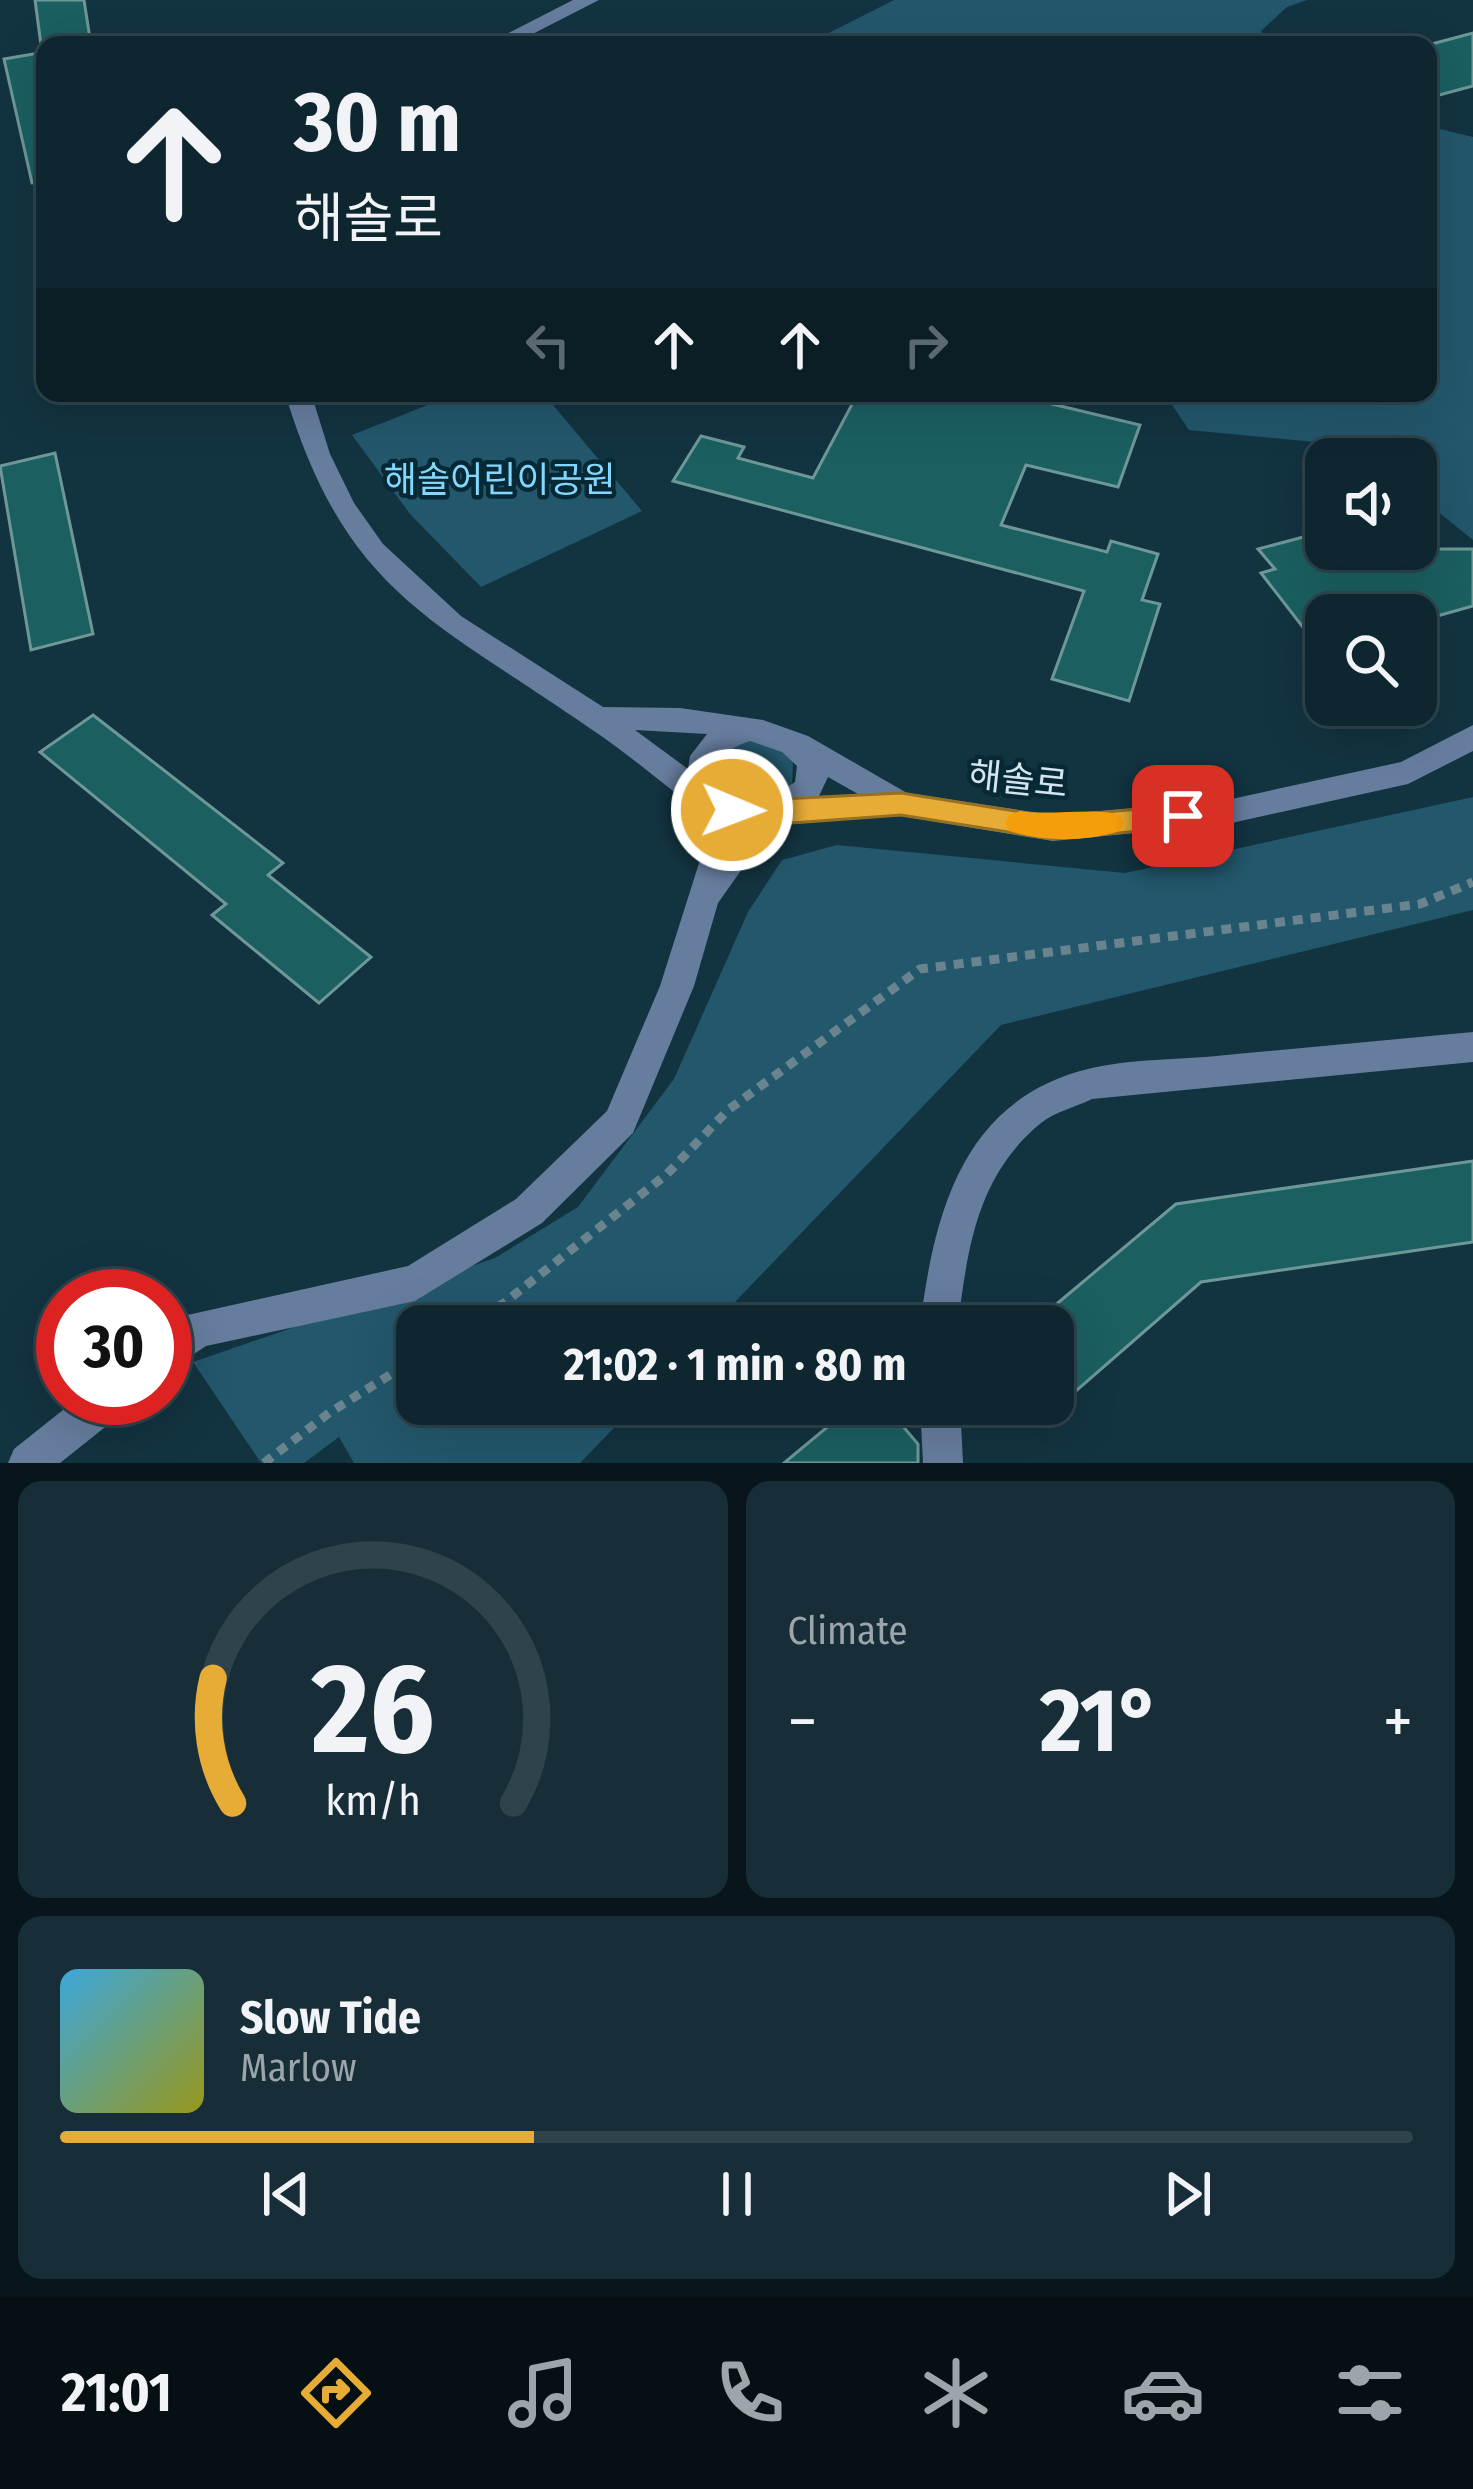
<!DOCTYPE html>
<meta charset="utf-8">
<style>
body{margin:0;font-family:"Fira Sans Condensed","Noto Sans KR",sans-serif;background:#172e38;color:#f1f3f6;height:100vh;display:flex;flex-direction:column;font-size:45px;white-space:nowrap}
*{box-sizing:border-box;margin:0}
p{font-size:39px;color:#9ba5ab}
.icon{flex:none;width:66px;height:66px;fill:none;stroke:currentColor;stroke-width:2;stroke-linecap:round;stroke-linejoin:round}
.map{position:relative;height:1463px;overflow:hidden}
.details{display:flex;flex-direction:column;gap:18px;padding:18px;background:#08151a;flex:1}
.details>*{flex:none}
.banner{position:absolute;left:36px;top:36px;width:1401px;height:366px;border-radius:24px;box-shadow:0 12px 48px #0002,0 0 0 3px #2e434c;background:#0e2630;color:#f1f3f6;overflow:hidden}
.controls{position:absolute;left:1305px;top:438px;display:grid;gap:24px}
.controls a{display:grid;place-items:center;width:132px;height:132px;border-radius:24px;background:#0e2630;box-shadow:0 12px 48px #0002,0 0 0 3px #2e434c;font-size:60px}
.speed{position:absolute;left:36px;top:1269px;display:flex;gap:24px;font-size:60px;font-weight:700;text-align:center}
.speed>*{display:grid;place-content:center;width:156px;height:156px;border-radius:50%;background:#0e2630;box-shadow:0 12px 48px #0002,0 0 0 3px #2e434c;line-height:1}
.speed .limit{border:18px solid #d22;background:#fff;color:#111}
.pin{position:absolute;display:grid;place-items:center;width:102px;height:102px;color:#fff;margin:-51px;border-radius:24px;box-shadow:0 6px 18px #0006}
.me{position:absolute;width:132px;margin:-66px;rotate:91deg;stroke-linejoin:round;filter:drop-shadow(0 0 9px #0008)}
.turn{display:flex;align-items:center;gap:42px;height:252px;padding:0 60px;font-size:54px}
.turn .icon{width:156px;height:156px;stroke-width:2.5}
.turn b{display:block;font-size:84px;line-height:102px}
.lanes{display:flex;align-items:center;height:114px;padding:0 60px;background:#0003;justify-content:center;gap:60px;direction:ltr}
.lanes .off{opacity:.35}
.big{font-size:90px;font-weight:700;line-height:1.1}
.details .widget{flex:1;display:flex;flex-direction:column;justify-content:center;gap:18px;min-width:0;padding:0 42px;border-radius:24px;background:#172e38}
.details .dial{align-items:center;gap:0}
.dial svg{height:312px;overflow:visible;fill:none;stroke:#2e434c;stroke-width:7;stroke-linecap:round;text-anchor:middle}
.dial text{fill:#f1f3f6;stroke:none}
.song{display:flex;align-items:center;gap:36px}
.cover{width:144px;height:144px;border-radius:18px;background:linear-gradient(135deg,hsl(200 70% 55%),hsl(60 70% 35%))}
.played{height:12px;border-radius:6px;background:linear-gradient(90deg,#e7ac36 35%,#2e434c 35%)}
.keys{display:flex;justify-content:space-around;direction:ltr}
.heat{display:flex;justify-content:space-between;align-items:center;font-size:66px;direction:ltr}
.details .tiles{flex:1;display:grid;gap:18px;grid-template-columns:1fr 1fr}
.widget:last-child{grid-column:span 2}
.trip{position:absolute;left:396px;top:1305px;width:678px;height:120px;border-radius:24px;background:#0e2630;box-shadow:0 12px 48px #0002,0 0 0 3px #2e434c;font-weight:700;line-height:120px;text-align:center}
.menu{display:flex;height:192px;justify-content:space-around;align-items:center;background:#060f13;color:#9ba5ab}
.menu .icon{width:84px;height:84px}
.menu .active{color:#e7ac36}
.menu b{font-size:54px;color:#f1f3f6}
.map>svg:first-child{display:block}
.green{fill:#23576c}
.building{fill:#1b5f61;stroke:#6e9798;stroke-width:3}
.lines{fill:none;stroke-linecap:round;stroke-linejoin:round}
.path{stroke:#6a848f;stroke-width:9;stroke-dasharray:10 8;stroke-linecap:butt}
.minor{fill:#677d9e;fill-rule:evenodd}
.route{fill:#e7ac36;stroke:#967023;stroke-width:3}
.slow{fill:#f59e0b}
.labels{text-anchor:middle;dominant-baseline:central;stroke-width:9;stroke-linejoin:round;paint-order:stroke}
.park-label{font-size:36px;fill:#84d7fc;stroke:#072835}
.street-label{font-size:36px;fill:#d3e5ee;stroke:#072835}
</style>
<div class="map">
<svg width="1473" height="1463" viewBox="0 0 1473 1463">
<rect width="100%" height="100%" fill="#123340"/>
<g class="green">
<path d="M894,0H1307L1287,7L1261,31L1269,45H805Z"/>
<path d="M1428,126L1473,137V540L1416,494V459H1373L1357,446L1189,430L1164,393H1428Z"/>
<path d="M458,393H543L642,511L481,587L410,514L352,435Z"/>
<path d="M750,741L776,745L793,760L792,786L771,800L738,799L717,778C720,753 728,749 750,741Z"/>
<path d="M1473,797V910L1001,1025L712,1326H417V1404H637L580,1463H354L339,1437L304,1463H261L193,1362L495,1258L578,1207L674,1079L748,912L782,860L837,845L1125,873Z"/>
</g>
<g class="building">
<path d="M35,0H84L91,45H41Z"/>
<path d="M1473,33V86L1428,98V45Z"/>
<path d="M45,52V182L32,183L4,59Z"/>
<path d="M858,393H1006L1140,425L1118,487L1026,465L1001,525L1107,552L1111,541L1158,554L1142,600L1160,604L1129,701L1052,679L1084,591L673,481L701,436L744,447L738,458L813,478Z"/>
<path d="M55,453L93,634L31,650L0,466Z"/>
<path d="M1326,531V549H1473V606L1416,622V615H1326V657L1261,573L1275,569L1258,549Z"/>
<path d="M93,715L283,863L268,875L371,957L319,1003L212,915L226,904L40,752Z"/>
<path d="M1473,1161V1242L1201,1282L1076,1391L1053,1366V1307L1176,1204Z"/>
<path d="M855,1404H884L918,1444V1463H784Z"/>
</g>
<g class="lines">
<g class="path">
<path d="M467,1326L504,1303L667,1174L728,1110L920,969L1420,904L1473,882"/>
<path d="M264,1463L329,1413L417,1358"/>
</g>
<g class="minor">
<path d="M573,0H599L511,45H485Z"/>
<path d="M285,393H311L330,454L354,503L383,544L461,616L603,707L680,708L763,720L808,736L907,793L1053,815L1227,800L1401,762L1473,725V751L1408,784L1227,824L1053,841L901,816L774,824L718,903L694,986L633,1133L542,1223L415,1301L206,1346L165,1373V1330L183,1316L408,1266L516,1199L607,1111L660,986L714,816L697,810C661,782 626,752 588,727C431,618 345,592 285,393ZM635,730L707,734L690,756L688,769ZM750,741L782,752L797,766L795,782L766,801L736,797L718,774C721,753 731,748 750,741ZM828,777L858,794L819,796Z"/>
<path d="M1473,1032V1062L1092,1099C1076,1107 1054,1112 1041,1123C977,1175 967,1250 958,1326H920C934,1214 962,1100 1088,1069C1128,1059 1175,1060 1216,1056C1302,1048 1387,1040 1473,1032Z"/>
<path d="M78,1398H130L124,1412L60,1463H8L14,1449Z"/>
<path d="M920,1404H960L963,1463H923Z"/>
</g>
</g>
<path class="route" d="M901,793L1052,817L1183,805L1193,808L1197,816L1193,824L1183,827L1052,839L901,815L764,825L722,818L718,810L722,802Z"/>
<path class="slow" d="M1020,811C1050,816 1096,807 1120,815L1124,823L1120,831C1086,842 1043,842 1009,831L1005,823L1009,815Z"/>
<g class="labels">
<g class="park-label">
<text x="500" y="480">해솔어린이공원</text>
</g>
<g class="street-label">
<text transform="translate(1018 780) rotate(6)">해솔로</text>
</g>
</g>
</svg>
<div class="controls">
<a><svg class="icon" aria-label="sound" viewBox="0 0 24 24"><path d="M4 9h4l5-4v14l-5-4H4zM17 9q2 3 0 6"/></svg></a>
<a><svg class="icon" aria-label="search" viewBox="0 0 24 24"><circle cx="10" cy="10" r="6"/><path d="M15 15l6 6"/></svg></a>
</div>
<div class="speed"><div class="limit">30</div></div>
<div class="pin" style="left:1183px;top:816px;background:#d93025"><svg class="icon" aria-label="arrive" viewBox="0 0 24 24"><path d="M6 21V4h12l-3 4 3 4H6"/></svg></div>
<svg class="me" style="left:732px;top:810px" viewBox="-20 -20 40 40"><circle r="17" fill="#e7ac36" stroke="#fff" stroke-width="3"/><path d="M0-11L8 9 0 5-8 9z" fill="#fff"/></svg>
<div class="trip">21:02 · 1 min · 80 m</div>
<div class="banner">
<div class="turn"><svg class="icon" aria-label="ahead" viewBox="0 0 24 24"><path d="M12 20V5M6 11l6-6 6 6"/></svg><div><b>30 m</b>해솔로</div></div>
<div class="lanes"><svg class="icon off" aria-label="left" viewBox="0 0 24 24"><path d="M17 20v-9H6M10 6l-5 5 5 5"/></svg><svg class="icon" aria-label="ahead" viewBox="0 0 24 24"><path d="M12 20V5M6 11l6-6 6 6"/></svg><svg class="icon" aria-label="ahead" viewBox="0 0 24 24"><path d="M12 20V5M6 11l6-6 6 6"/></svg><svg class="icon off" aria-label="right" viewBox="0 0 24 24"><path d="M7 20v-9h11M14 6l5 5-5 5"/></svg></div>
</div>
</div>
<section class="details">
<div class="tiles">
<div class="widget dial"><svg viewBox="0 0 100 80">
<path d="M14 69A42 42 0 1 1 86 69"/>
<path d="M14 69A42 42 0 0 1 9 37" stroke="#e7ac36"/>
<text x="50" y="56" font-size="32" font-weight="700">26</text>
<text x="50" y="72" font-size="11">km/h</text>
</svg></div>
<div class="widget"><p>Climate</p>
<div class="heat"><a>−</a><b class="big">21°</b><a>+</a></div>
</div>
<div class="widget">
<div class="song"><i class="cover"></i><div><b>Slow Tide</b><p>Marlow</p></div></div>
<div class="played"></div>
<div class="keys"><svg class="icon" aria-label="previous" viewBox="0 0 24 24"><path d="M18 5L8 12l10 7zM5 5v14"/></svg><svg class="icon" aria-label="pause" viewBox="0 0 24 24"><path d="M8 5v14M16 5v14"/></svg><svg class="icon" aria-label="next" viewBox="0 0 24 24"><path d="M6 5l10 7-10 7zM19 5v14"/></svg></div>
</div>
</div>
</section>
<nav class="menu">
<b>21:01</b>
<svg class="icon active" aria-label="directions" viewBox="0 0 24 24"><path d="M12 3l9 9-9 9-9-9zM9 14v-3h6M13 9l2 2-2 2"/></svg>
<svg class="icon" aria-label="music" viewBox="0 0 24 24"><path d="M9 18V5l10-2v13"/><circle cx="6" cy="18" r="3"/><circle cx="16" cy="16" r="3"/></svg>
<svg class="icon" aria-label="phone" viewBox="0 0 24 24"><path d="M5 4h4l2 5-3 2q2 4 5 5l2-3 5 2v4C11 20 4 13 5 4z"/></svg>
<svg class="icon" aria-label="climate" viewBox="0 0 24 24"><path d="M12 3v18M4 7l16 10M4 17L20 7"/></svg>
<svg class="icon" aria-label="car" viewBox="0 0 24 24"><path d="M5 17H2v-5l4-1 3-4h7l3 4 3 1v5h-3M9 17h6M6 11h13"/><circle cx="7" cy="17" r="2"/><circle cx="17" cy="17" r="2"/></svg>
<svg class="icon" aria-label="filters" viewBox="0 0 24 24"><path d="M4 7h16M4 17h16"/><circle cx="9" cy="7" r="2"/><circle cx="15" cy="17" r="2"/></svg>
</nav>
